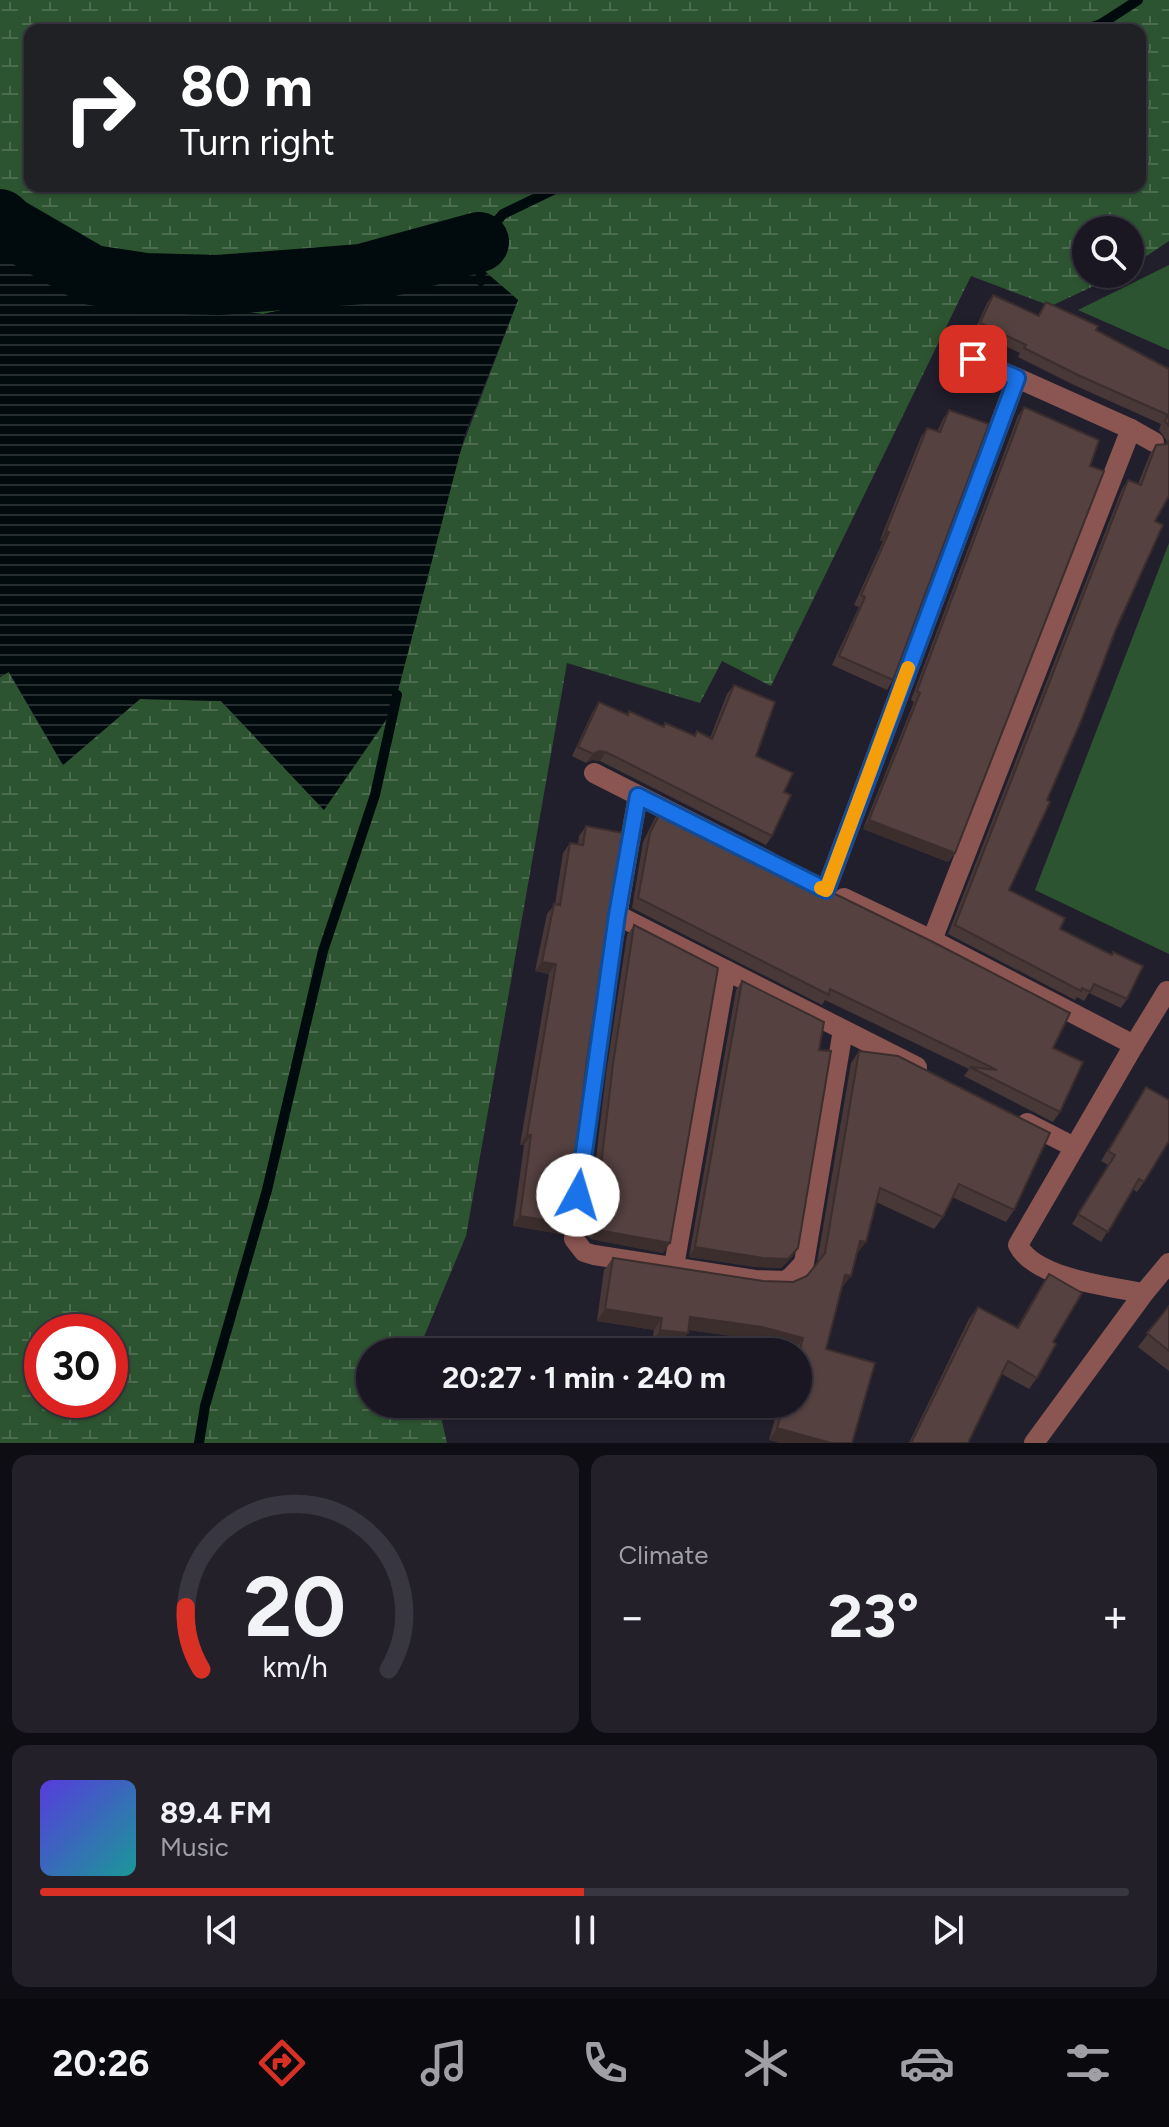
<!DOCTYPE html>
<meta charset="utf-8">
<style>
body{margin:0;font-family:Figtree,sans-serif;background:#23202a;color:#f1f3f6;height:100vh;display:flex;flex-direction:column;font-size:30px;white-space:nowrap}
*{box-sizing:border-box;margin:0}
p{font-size:26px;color:#9f9fa5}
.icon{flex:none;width:44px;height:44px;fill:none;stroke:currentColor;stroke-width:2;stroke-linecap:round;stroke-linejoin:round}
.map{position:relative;height:1443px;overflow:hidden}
.panel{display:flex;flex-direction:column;gap:12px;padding:12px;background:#0e0d13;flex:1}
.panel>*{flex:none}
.guide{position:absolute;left:24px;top:24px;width:1122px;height:168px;border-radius:16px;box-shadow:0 2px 6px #0004,0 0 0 2px #383640;background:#202124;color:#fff;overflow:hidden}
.buttons{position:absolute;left:1072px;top:216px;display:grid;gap:16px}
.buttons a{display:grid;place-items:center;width:72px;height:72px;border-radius:50%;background:#1a1722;box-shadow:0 2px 6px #0004,0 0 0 2px #383640;font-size:40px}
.speed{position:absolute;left:24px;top:1314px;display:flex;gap:16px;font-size:40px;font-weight:700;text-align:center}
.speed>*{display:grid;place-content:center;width:104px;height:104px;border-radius:50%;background:#1a1722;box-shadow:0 2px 6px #0004,0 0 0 2px #383640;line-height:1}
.speed .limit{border:12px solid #d22;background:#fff;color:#111}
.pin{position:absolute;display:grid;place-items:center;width:68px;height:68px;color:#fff;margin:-34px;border-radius:16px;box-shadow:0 4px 12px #0006}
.me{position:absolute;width:88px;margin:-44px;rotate:6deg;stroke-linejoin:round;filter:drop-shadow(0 0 6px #0008)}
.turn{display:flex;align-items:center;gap:28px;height:168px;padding:0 24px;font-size:36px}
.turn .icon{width:104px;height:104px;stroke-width:2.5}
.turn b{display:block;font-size:56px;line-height:68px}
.big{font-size:60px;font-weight:700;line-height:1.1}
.panel .widget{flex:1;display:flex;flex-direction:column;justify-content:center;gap:12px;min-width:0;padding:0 28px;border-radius:16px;background:#23202a}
.panel .dial{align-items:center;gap:0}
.dial svg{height:208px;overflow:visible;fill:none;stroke:#383640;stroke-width:7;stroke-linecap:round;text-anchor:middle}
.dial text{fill:#f1f3f6;stroke:none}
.song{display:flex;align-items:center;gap:24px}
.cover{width:96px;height:96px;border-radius:12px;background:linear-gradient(135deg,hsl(250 70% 55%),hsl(180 70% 35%))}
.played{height:8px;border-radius:4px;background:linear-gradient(90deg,#d93025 50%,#383640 50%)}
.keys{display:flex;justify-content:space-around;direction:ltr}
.heat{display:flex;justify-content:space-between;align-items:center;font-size:44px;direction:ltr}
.panel .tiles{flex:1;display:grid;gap:12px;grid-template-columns:1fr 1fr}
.widget:last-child{grid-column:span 2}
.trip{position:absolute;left:356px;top:1338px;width:456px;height:80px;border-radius:40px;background:#1a1722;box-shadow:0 2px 6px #0004,0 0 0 2px #383640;font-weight:700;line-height:80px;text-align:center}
.tab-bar{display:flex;height:128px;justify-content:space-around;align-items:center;background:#0a090e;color:#9f9fa5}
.tab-bar .icon{width:56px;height:56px}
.tab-bar .current{color:#d93025}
.tab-bar b{font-size:36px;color:#f1f3f6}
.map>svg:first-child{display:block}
.green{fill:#2d5431}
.wetland{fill:url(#wetland-marsh);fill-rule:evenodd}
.water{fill:url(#water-rules)}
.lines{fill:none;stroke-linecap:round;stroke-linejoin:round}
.stream{stroke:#010b0d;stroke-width:10}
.river{stroke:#010b0d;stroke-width:60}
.minor{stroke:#8b5652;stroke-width:20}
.wall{fill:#483837}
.shaded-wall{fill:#3b2e2d}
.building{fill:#544140;stroke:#3b2e2d;stroke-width:2}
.route-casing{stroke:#114b97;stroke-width:20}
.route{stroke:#1a73e8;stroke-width:14}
.slow{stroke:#f59e0b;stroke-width:14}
</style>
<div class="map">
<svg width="1169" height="1443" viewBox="0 0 1169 1443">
<defs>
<pattern id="wetland-marsh" width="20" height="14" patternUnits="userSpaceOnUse" patternTransform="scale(2)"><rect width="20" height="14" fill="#2d5431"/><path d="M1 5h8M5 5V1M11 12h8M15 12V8" fill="none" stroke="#4b6c4f"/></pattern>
<pattern id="water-rules" width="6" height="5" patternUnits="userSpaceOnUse" patternTransform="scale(2)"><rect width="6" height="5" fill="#010b0d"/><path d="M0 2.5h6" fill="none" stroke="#262e30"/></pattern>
</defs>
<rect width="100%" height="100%" fill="#221f2d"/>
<g class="green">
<path d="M1169,265V350L1078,310Z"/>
<path d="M1169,543V954L1035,890Z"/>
</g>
<path class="wetland" d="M0,0H1169V241L1130,267V230H1086V274H1119L1051,306L971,276L771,686L722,661L700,703L567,663L466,1236L423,1339L426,1352H370V1404H438L447,1443H0V677L8,671L63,765L140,699L221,701L324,810L518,300L481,268L263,314L90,294L0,208ZM30,30H1140V186H30ZM42,1332H110V1400H42Z"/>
<path class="water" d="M0,208L90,294L263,314L481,268L518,300L465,434L393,710L324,810L221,701L140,699L63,765L9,672L0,677Z"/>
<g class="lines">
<g class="stream">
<path d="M1084,30L1101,24L1138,0"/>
<path d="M481,281L479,242L503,214L561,186"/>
<path d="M199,1443L205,1406L267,1190L323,951L375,795L397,695"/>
</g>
<path class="river" d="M0,219L9,227L92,275L145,283L218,285L362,274L479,242"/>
<g class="minor">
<path d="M973,359L1017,378"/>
<path d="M1131,429L1154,442"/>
<path d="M594,773L768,861"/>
<path d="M638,796C612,942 587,1090 574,1239L584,1252L594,1255L755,1280L785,1281L791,1277L804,1263L843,1030"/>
<path d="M826,890L1017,378L1131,429L932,940"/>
<path d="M844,898L932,940L1134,1045L1018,1245C1034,1278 1110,1287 1144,1293"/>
<path d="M617,915L917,1067"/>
<path d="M1134,1045L1167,991"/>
<path d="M1027,1123L1074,1147"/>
<path d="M674,1266L726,970"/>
<path d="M1034,1443L1144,1293L1169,1263"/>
</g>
</g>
<g class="wall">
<path d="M993,295L1038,315L1046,302L1169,369V496L1155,521L1116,629L1009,890L1060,929L1127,999L1121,1008L1089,993L1084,1001L1077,997L1075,1000L948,934L1122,489L1128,480L1138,484L1150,454L1156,445L1165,444L1167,441L1159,430L1161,424L1074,385L1018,357L1020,353L974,332L987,303Z"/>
<path d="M1024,407L1090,466L955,853L948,862L863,829L914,702L911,700L1018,416Z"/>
<path d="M949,410L893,680L887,690L832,665L859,607L854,605L883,541L880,540L921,437L927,428L937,432L943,419Z"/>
<path d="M734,685L756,756L784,792L772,836L766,845L600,761L592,760L586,763L572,756L593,711L599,702L627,715L629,711L663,726L665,723L694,736L697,731L710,738L727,694Z"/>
<path d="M662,809L1053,1048L1060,1112L1053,1122L964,1076L969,1069L825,1000L822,1005L632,908L643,842L655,818Z"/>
<path d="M586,826L587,1060L568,1224L561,1234L513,1226L524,1145H520L549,974L535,971L547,914L555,904L563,853L570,843L578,845L579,836Z"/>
<path d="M634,925L670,1243L663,1253L591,1239L587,1235L606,1074L627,935Z"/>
<path d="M742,981L819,1050L798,1248L792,1257L781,1268L756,1267L689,1257L736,990Z"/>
<path d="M859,1051L1014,1210L1006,1222L952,1197L943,1217L934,1229L876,1202L866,1242L856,1254L841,1288L826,1349L852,1443H780L769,1440L779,1404H798V1352H794L795,1350L754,1339L688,1330L680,1346L652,1342L654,1330L597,1321L604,1270L613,1258L763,1281L793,1282L807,1276L817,1263L851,1063Z"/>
<path d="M1146,1087L1144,1182L1137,1192L1133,1189L1101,1242L1072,1224L1108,1165L1101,1161Z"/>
<path d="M1049,1274L1053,1342L1037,1378L1029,1389L1002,1374L968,1443H909L969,1319L978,1307L1017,1327L1041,1286Z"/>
<path d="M1169,1306V1371L1138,1347Z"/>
</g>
<g class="shaded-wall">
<path d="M886,531L889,532L883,541L880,540Z"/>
<path d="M599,751L606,752L600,761L592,760L586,763L593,754Z"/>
<path d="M869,820L955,853L948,862L863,829Z"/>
<path d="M542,962L556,964L549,974L535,971Z"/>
<path d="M527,1135H531L524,1145H520Z"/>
<path d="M520,1216L568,1224L561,1234L513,1226Z"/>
<path d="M598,1230L670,1243L663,1253L591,1239Z"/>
<path d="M860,1241L866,1242L857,1254L851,1253Z"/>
<path d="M695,1247L798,1248L792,1257L781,1268L756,1267L689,1257Z"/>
<path d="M845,1275L851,1276L842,1288L836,1287Z"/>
<path d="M605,1309L662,1318L654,1330L597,1321Z"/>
<path d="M690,1317L762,1327L803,1338L795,1350L754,1339L682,1329Z"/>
<path d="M660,1330L688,1333L680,1346L652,1342Z"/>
<path d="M777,1428L831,1443H780L769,1440Z"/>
</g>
<g class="building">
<path d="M993,295L1039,316L1046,302L1098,326L1096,330L1169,369V426L1165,421L1168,415L1080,376L1024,348L1026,345L980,323Z"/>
<path d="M1024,407L1099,440L1090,466L1104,471L955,853L869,820L920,693L917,691Z"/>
<path d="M949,410L989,424L893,680L839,656L865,597L861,595L889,532L886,531L927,428L940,432Z"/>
<path d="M1169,441V496L1155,521L1163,525L1116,629L1081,721L1047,800L1050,802L1009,890L1065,918L1060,929L1112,955L1113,952L1143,966L1127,999L1094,984L1090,992L1082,988L1081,991L955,925L1128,480L1141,485L1156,445L1167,444Z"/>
<path d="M734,685L775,702L756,756L793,773L784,792L791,795L772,836L606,752L599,751L593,754L578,747L599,702L628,715L629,711L664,727L665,723L695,736L697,731L712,739Z"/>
<path d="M662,809L933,942L1070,1013L1053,1048L1083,1062L1060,1112L970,1067L997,1070L830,989L829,995L638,898L650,833Z"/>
<path d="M586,826L623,833L587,1060L568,1224L520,1216L531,1135H527L556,964L542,962L554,904L560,905L570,843L583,845Z"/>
<path d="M634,925L718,968L670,1243L598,1230L594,1225L613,1064Z"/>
<path d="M742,981L824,1022L819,1050L831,1051L798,1248L788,1259L763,1258L695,1247Z"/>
<path d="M859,1051L898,1056L1050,1133L1014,1210L959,1184L943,1217L880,1188L866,1242L860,1241L851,1276L845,1275L826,1349L875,1363L852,1443H831L777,1428L784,1404H798V1356L803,1338L762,1327L690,1317L688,1333L660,1330L662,1318L605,1309L613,1258L763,1281L793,1282L807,1276L825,1253Z"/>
<path d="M1146,1087L1169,1100V1141L1144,1182L1139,1179L1108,1232L1078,1214L1115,1155L1108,1151Z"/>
<path d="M1049,1274L1082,1293L1053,1342L1056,1344L1037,1378L1008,1361L968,1443H911L978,1307L1018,1328Z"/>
<path d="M1169,1306V1351L1147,1333Z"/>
</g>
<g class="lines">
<g class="route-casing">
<path id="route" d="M578,1195L617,915L638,796L826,890L1017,378L973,359"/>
</g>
<use href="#route" class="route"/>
<path class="slow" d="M821,888L826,890L908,668"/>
</g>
</svg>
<div class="buttons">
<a><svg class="icon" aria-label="search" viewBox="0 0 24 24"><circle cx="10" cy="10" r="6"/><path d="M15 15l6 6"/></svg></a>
</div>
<div class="speed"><div class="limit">30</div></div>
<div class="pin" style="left:973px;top:359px;background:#d93025"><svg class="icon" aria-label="arrive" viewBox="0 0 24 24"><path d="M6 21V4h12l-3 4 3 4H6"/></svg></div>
<svg class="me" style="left:578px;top:1195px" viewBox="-20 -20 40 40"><circle r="19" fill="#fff"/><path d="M0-13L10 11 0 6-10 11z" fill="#1a73e8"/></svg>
<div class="trip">20:27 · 1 min · 240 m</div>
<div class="guide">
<div class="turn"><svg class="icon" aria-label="right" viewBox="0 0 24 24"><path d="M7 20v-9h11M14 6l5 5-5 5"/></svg><div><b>80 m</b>Turn right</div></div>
</div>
</div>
<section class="panel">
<div class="tiles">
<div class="widget dial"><svg viewBox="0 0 100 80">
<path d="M14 69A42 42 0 1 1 86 69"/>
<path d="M14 69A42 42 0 0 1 8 45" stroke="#d93025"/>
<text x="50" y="56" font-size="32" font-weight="700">20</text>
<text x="50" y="72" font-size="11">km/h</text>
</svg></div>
<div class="widget"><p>Climate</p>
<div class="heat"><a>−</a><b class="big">23°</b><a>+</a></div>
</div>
<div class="widget">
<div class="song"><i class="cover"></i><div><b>89.4 FM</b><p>Music</p></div></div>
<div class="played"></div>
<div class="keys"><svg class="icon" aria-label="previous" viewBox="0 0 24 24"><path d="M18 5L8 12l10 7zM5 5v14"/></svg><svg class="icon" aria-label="pause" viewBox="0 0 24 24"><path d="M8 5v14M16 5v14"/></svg><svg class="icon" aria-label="next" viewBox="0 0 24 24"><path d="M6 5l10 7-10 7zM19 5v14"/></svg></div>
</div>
</div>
</section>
<nav class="tab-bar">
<b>20:26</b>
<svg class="icon current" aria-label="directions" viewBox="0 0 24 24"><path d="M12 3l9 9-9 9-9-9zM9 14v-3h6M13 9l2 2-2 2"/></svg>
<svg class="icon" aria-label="music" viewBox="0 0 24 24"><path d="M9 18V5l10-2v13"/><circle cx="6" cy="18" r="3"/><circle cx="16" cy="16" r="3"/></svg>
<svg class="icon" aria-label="phone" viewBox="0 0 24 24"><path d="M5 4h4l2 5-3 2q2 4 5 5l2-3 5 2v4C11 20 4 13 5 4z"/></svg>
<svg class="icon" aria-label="climate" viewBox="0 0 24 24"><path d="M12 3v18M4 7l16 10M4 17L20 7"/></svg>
<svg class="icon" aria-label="car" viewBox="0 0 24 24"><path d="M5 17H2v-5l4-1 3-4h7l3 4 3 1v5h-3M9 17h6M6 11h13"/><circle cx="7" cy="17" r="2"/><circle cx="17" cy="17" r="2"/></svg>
<svg class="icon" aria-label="filters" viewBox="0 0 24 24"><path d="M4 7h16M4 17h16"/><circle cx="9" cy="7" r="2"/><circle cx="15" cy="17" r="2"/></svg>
</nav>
